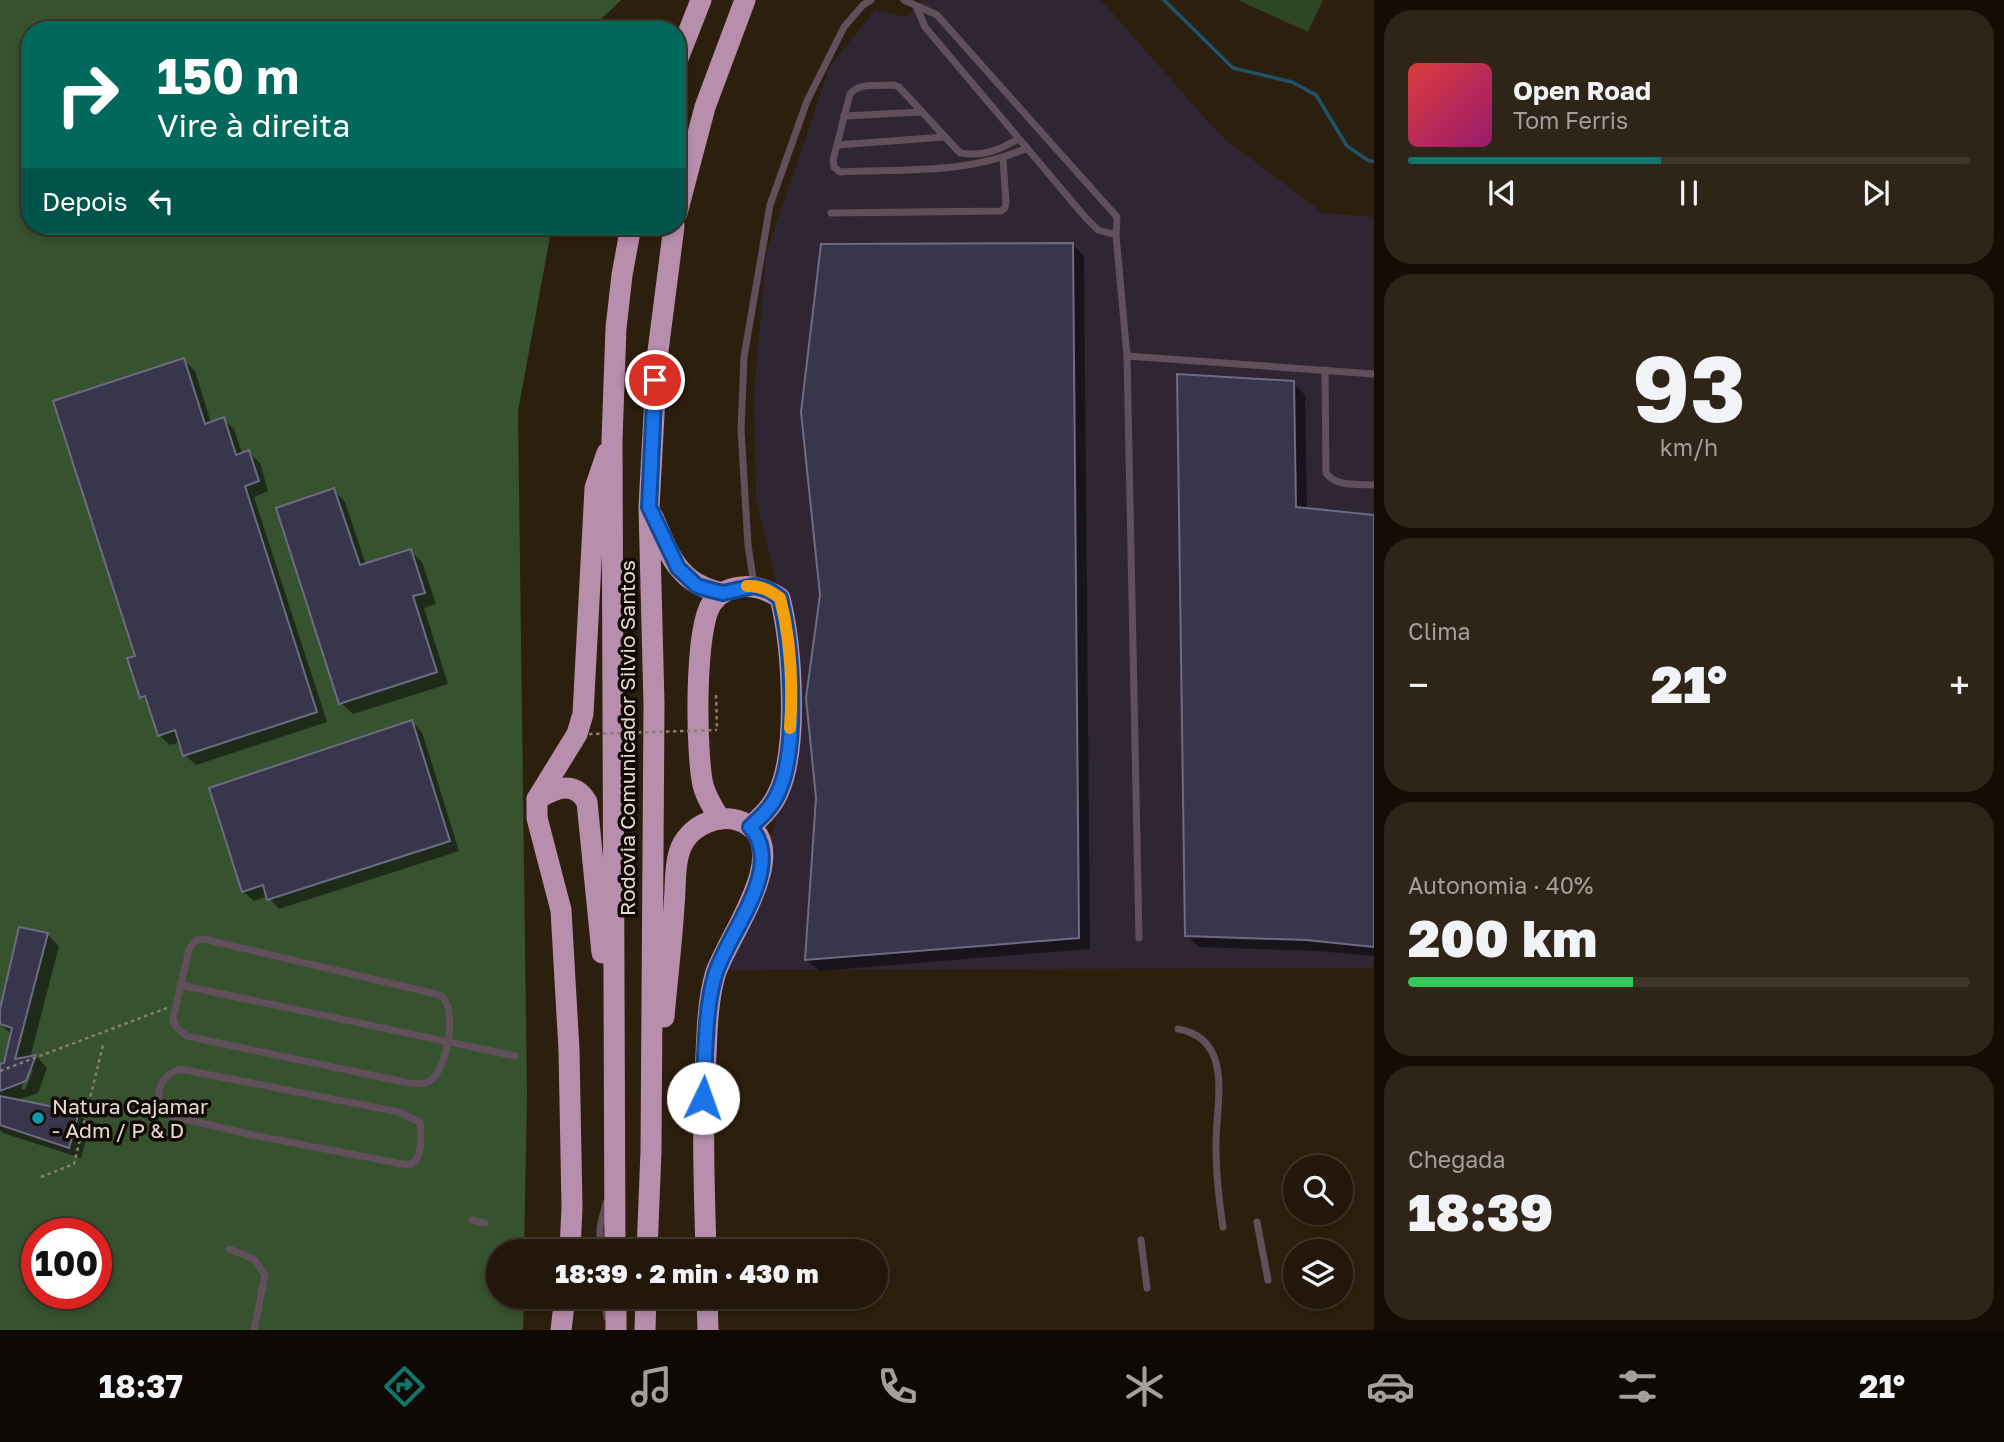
<!DOCTYPE html>
<html lang="pt">
<meta charset="utf-8">
<style>
body{margin:0;font-family:"Golos Text",sans-serif;background:#2e2418;color:#f1f3f6;height:100vh;display:flex;flex-direction:column;font-size:26px;white-space:nowrap}
*{box-sizing:border-box;margin:0}
p{font-size:23px;color:#a29f9c}
.icon{flex:none;width:38px;height:38px;fill:none;stroke:currentColor;stroke-width:2;stroke-linecap:round;stroke-linejoin:round}
.map{position:relative;flex:1;overflow:hidden}
.sheet{display:flex;flex-direction:column;gap:10px;padding:10px;background:#130d06;width:630px}
.sheet>*{flex:none}
.top-card{position:absolute;left:21px;top:21px;width:665px;height:214px;border-radius:28px;box-shadow:0 4px 10px #0003,0 0 0 2px #3f362b;background:#00695c;color:#fff;overflow:hidden}
.fabs{position:absolute;left:1283px;top:1155px;display:grid;gap:14px}
.fabs a{display:grid;place-items:center;width:70px;height:70px;border-radius:50%;background:#22170a;box-shadow:0 4px 10px #0003,0 0 0 2px #3f362b;font-size:35px}
.speed{position:absolute;left:21px;top:1218px;display:flex;gap:14px;font-size:35px;font-weight:700;text-align:center}
.speed>*{display:grid;place-content:center;width:91px;height:91px;border-radius:50%;background:#22170a;box-shadow:0 4px 10px #0003,0 0 0 2px #3f362b;line-height:1}
.speed .limit{border:10px solid #d22;background:#fff;color:#111}
.pin{position:absolute;display:grid;place-items:center;width:60px;height:60px;color:#fff;margin:-30px;border:4px solid #fff;border-radius:50%;box-shadow:0 2px 7px #0007}
.me{position:absolute;width:77px;margin:-38px;rotate:3deg;stroke-linejoin:round;filter:drop-shadow(0 0 5px #0008)}
.turn{display:flex;align-items:center;gap:24px;height:147px;padding:0 21px;font-size:32px}
.turn .icon{width:91px;height:91px;stroke-width:2.5}
.turn b{display:block;font-size:49px;line-height:60px}
.then{display:flex;align-items:center;height:66px;padding:0 21px;background:#0003;gap:14px;font-size:26px}
.big{font-size:52px;font-weight:800;line-height:1.1}
.sheet .card{flex:1;display:flex;flex-direction:column;justify-content:center;gap:10px;min-width:0;padding:0 24px;border-radius:28px;background:#2e2418}
.sheet .dial{align-items:center;gap:0}
.dial b{font-size:91px;line-height:1}
.song{display:flex;align-items:center;gap:21px}
.cover{width:84px;height:84px;border-radius:10px;background:linear-gradient(135deg,hsl(0 70% 55%),hsl(320 70% 35%))}
.played{height:7px;border-radius:4px;background:linear-gradient(90deg,#0f766e 45%,#3f362b 45%)}
.keys{display:flex;justify-content:space-around;direction:ltr}
.heat{display:flex;justify-content:space-between;align-items:center;font-size:38px;direction:ltr}
.charge{height:10px;border-radius:5px;background:linear-gradient(90deg,#34c759 40%,#3f362b 0)}
.trip{position:absolute;left:486px;top:1239px;width:402px;height:70px;border-radius:35px;background:#22170a;box-shadow:0 4px 10px #0003,0 0 0 2px #3f362b;font-weight:800;line-height:70px;text-align:center}
.tab-bar{display:flex;height:112px;justify-content:space-around;align-items:center;background:#0e0904;color:#a29f9c}
.tab-bar .icon{width:49px;height:49px}
.tab-bar .active{color:#0f766e}
.tab-bar b{font-size:32px;color:#f1f3f6}
main{display:flex;flex:1;min-height:0}
.map>svg:first-child{display:block}
.industrial{fill:#2f2533}
.green{fill:#2d4724}
.forest{fill:#37522e;fill-rule:evenodd}
.shadow{fill:#0007;fill-rule:evenodd}
.lines{fill:none;stroke-linecap:round;stroke-linejoin:round}
.stream{stroke:#1f536b;stroke-width:3.5}
.building{fill:#38364b;stroke:#6e6c84;stroke-width:2}
.path{stroke:#8a7e70;stroke-width:2.5;stroke-dasharray:3.5 3.5;stroke-linecap:butt}
.lane{stroke:#61505c;stroke-width:7}
.highway{stroke:#b88ead;stroke-width:21}
.path-bridge{stroke:#8a7e70;stroke-width:2.5;stroke-dasharray:3.5 3.5;stroke-linecap:butt}
.route-casing{stroke:#114b97;stroke-width:18}
.route{stroke:#1a73e8;stroke-width:12}
.slow{stroke:#f59e0b;stroke-width:12}
.culture-dot{fill:#0f9aa8;stroke:#110a04;stroke-width:2.5}
.labels{text-anchor:middle;dominant-baseline:central;stroke-width:7;stroke-linejoin:round;paint-order:stroke}
.street-label{font-size:21px;fill:#e5dbd0;stroke:#110a04}
.poi-label{font-size:21px;fill:#e5dbd0;stroke:#110a04;text-anchor:start}
</style>
<main>
<div class="map">
<svg width="1374" height="1330" viewBox="0 0 1374 1330">
<rect width="100%" height="100%" fill="#2d1f0d"/>
<path class="industrial" d="M922,0H1101L1220,135L1323,213L1374,217V968L728,970L756,892L791,766L781,600L756,499L754,394L766,254L830,66L875,10L907,17Z"/>
<path class="green" d="M1238,0H1323L1308,32Z"/>
<path class="forest" d="M0,0H621L590,30H30V226H552L518,411L527,1096L524,1251H499V1297H524L523,1330H0ZM37,1234H96V1293H37Z"/>
<g class="shadow">
<path d="M1072,244L1084,256L1090,949L819,971L807,960Z"/>
<path d="M184,360L195,371L211,423L223,419L234,429L242,454L249,452L260,463L268,491L254,497L327,722L196,765L185,755L181,742L170,745L159,735L150,705L142,697L137,657Z"/>
<path d="M1293,383L1305,395L1307,510L1374,517V956L1318,951L1199,947L1187,935Z"/>
<path d="M334,490L345,502L366,565L410,551L422,562L436,604L424,608L448,684L353,714L341,703Z"/>
<path d="M412,722L422,732L459,851L279,909L268,896L254,901L243,891Z"/>
<path d="M47,934L59,946L30,1058L36,1056L47,1068L38,1093L14,1101L78,1113L90,1125L81,1158L3,1133L0,1130V1066L5,1064L11,1034L0,1024V1017ZM29,1070H33L25,1090L21,1089Z"/>
</g>
<g class="lines">
<path class="stream" d="M1164,0L1233,68L1292,82L1316,95L1347,146L1369,161H1374"/>
</g>
<g class="building">
<path d="M1073,243L1079,938L805,960L816,798L806,698L820,595L801,412L821,244Z"/>
<path d="M184,358L205,424L224,417L236,455L249,450L259,481L245,486L317,712L183,756L175,730L158,736L145,696L140,698L127,658L135,656L53,401Z"/>
<path d="M1177,374L1294,381L1296,507L1374,515V947L1306,940L1185,936Z"/>
<path d="M334,488L360,565L411,549L425,593L413,596L437,672L339,704L276,508Z"/>
<path d="M412,720L450,841L267,900L263,885L242,892L209,788Z"/>
<path d="M19,927L48,933L15,1059L36,1055L26,1081L0,1091V1064L4,1063L12,1028L0,1024V1009Z"/>
<path d="M0,1096L79,1112L69,1148L0,1125Z"/>
</g>
<g class="lines">
<g class="path">
<path d="M716,695L717,730"/>
<path d="M0,1071L167,1008"/>
<path d="M41,1177L74,1164L103,1045"/>
</g>
<g class="lane">
<path d="M904,0L937,15L1117,217L1116,235L1098,230L1085,217L925,27L916,6"/>
<path d="M844,116L922,112"/>
<path d="M1018,139C999,150 983,157 960,153L899,87L894,85C880,86 859,82 850,94L833,160L834,167L840,172C902,169 970,174 1027,148"/>
<path d="M837,145L945,137"/>
<path d="M831,213L1001,211L1005,208L1006,202L1003,159"/>
<path d="M1116,235L1127,356L1139,938"/>
<path d="M1127,356L1374,374"/>
<path d="M1325,370L1326,473C1336,487 1357,484 1374,485"/>
<path d="M754,585L748,545L741,430L744,357L770,205L807,101L844,27L863,5L871,0"/>
<path d="M204,939L440,995C459,1007 447,1070 430,1081C424,1085 416,1083 409,1083L186,1036L176,1027L173,1019L189,949L196,940Z"/>
<path d="M180,985L515,1056"/>
<path d="M1178,1029C1236,1039 1215,1106 1216,1147C1216,1175 1219,1200 1223,1227"/>
<path d="M180,1069L399,1112L420,1122C421,1132 423,1161 410,1164C405,1165 397,1163 392,1162L253,1135L171,1116C151,1101 157,1077 180,1069Z"/>
<path d="M472,1220L485,1223"/>
<path d="M1257,1222L1268,1280"/>
<path d="M1141,1240L1147,1288"/>
<path d="M229,1249L254,1259L265,1275L254,1330"/>
<path d="M600,1251V1227L606,1203"/>
<path d="M603,1297L607,1317"/>
</g>
<g class="highway">
<path d="M677,61L701,0"/>
<path d="M677,213L705,107L745,0"/>
<path d="M653,517C670,556 678,584 723,593"/>
<path d="M537,799C556,788 574,780 587,802L602,953"/>
<path d="M720,819C713,808 706,797 703,785C696,754 694,628 712,603C729,580 760,584 780,598C792,646 799,749 778,793C772,807 761,817 750,827"/>
<path d="M664,1017C667,980 672,943 674,905C676,888 674,869 679,853C687,825 723,809 748,825C792,854 725,941 715,975C708,1000 707,1029 706,1055C702,1120 704,1185 706,1251"/>
<path d="M570,1251L572,1207L569,1050L561,910L537,818V799L577,734L583,714L595,488L607,453"/>
<path d="M615,1251L612,440L616,328L622,275L631,226"/>
<path d="M647,1251L651,1151L654,704L649,507L657,359L674,226"/>
<path d="M616,1297V1330"/>
<path d="M707,1297L708,1330"/>
<path d="M561,1330L565,1297"/>
<path d="M645,1330L646,1297"/>
</g>
<path class="path-bridge" d="M589,734L717,730"/>
</g>
<g class="lines">
<g class="route-casing">
<path id="route" d="M655,380L649,507L678,568L697,586L711,590L723,593L754,586L769,590L780,598C792,646 799,748 778,793C772,807 761,817 750,827C787,867 727,934 715,975C704,1014 706,1058 703,1098"/>
</g>
<use href="#route" class="route"/>
<path class="slow" d="M747,586C760,585 770,591 780,598C791,640 793,685 790,728"/>
</g>
<circle class="culture-dot" cx="38" cy="1118" r="7"/>
<g class="labels">
<g class="street-label">
<text transform="translate(627 738) rotate(-90)">Rodovia Comunicador Silvio Santos</text>
</g>
<g class="poi-label">
<text x="52" y="1106">Natura Cajamar<tspan x="52" dy="24">- Adm / P &amp; D</tspan></text>
</g>
</g>
</svg>
<div class="fabs">
<a><svg class="icon" aria-label="search" viewBox="0 0 24 24"><circle cx="10" cy="10" r="6"/><path d="M15 15l6 6"/></svg></a>
<a><svg class="icon" aria-label="layers" viewBox="0 0 24 24"><path d="M12 4l9 5-9 5-9-5zM3 14l9 5 9-5"/></svg></a>
</div>
<div class="speed"><div class="limit">100</div></div>
<div class="pin" style="left:655px;top:380px;background:#d93025"><svg class="icon" aria-label="arrive" viewBox="0 0 24 24"><path d="M6 21V4h12l-3 4 3 4H6"/></svg></div>
<svg class="me" style="left:703px;top:1098px" viewBox="-20 -20 40 40"><circle r="19" fill="#fff"/><path d="M0-13L10 11 0 6-10 11z" fill="#1a73e8"/></svg>
<div class="trip">18:39 · 2 min · 430 m</div>
<div class="top-card">
<div class="turn"><svg class="icon" aria-label="right" viewBox="0 0 24 24"><path d="M7 20v-9h11M14 6l5 5-5 5"/></svg><div><b>150 m</b>Vire à direita</div></div>
<div class="then">Depois<svg class="icon" aria-label="left" viewBox="0 0 24 24"><path d="M17 20v-9H6M10 6l-5 5 5 5"/></svg></div>
</div>
</div>
<section class="sheet">
<div class="card">
<div class="song"><i class="cover"></i><div><b>Open Road</b><p>Tom Ferris</p></div></div>
<div class="played"></div>
<div class="keys"><svg class="icon" aria-label="previous" viewBox="0 0 24 24"><path d="M18 5L8 12l10 7zM5 5v14"/></svg><svg class="icon" aria-label="pause" viewBox="0 0 24 24"><path d="M8 5v14M16 5v14"/></svg><svg class="icon" aria-label="next" viewBox="0 0 24 24"><path d="M6 5l10 7-10 7zM19 5v14"/></svg></div>
</div>
<div class="card dial"><b>93</b><p>km/h</p></div>
<div class="card"><p>Clima</p>
<div class="heat"><a>−</a><b class="big">21°</b><a>+</a></div>
</div>
<div class="card"><p>Autonomia · 40%</p><b class="big">200 km</b><div class="charge"></div></div>
<div class="card"><p>Chegada</p><b class="big">18:39</b></div>
</section>
</main>
<nav class="tab-bar">
<b>18:37</b>
<svg class="icon active" aria-label="directions" viewBox="0 0 24 24"><path d="M12 3l9 9-9 9-9-9zM9 14v-3h6M13 9l2 2-2 2"/></svg>
<svg class="icon" aria-label="music" viewBox="0 0 24 24"><path d="M9 18V5l10-2v13"/><circle cx="6" cy="18" r="3"/><circle cx="16" cy="16" r="3"/></svg>
<svg class="icon" aria-label="phone" viewBox="0 0 24 24"><path d="M5 4h4l2 5-3 2q2 4 5 5l2-3 5 2v4C11 20 4 13 5 4z"/></svg>
<svg class="icon" aria-label="climate" viewBox="0 0 24 24"><path d="M12 3v18M4 7l16 10M4 17L20 7"/></svg>
<svg class="icon" aria-label="car" viewBox="0 0 24 24"><path d="M5 17H2v-5l4-1 3-4h7l3 4 3 1v5h-3M9 17h6M6 11h13"/><circle cx="7" cy="17" r="2"/><circle cx="17" cy="17" r="2"/></svg>
<svg class="icon" aria-label="filters" viewBox="0 0 24 24"><path d="M4 7h16M4 17h16"/><circle cx="9" cy="7" r="2"/><circle cx="15" cy="17" r="2"/></svg>
<b>21°</b>
</nav>
